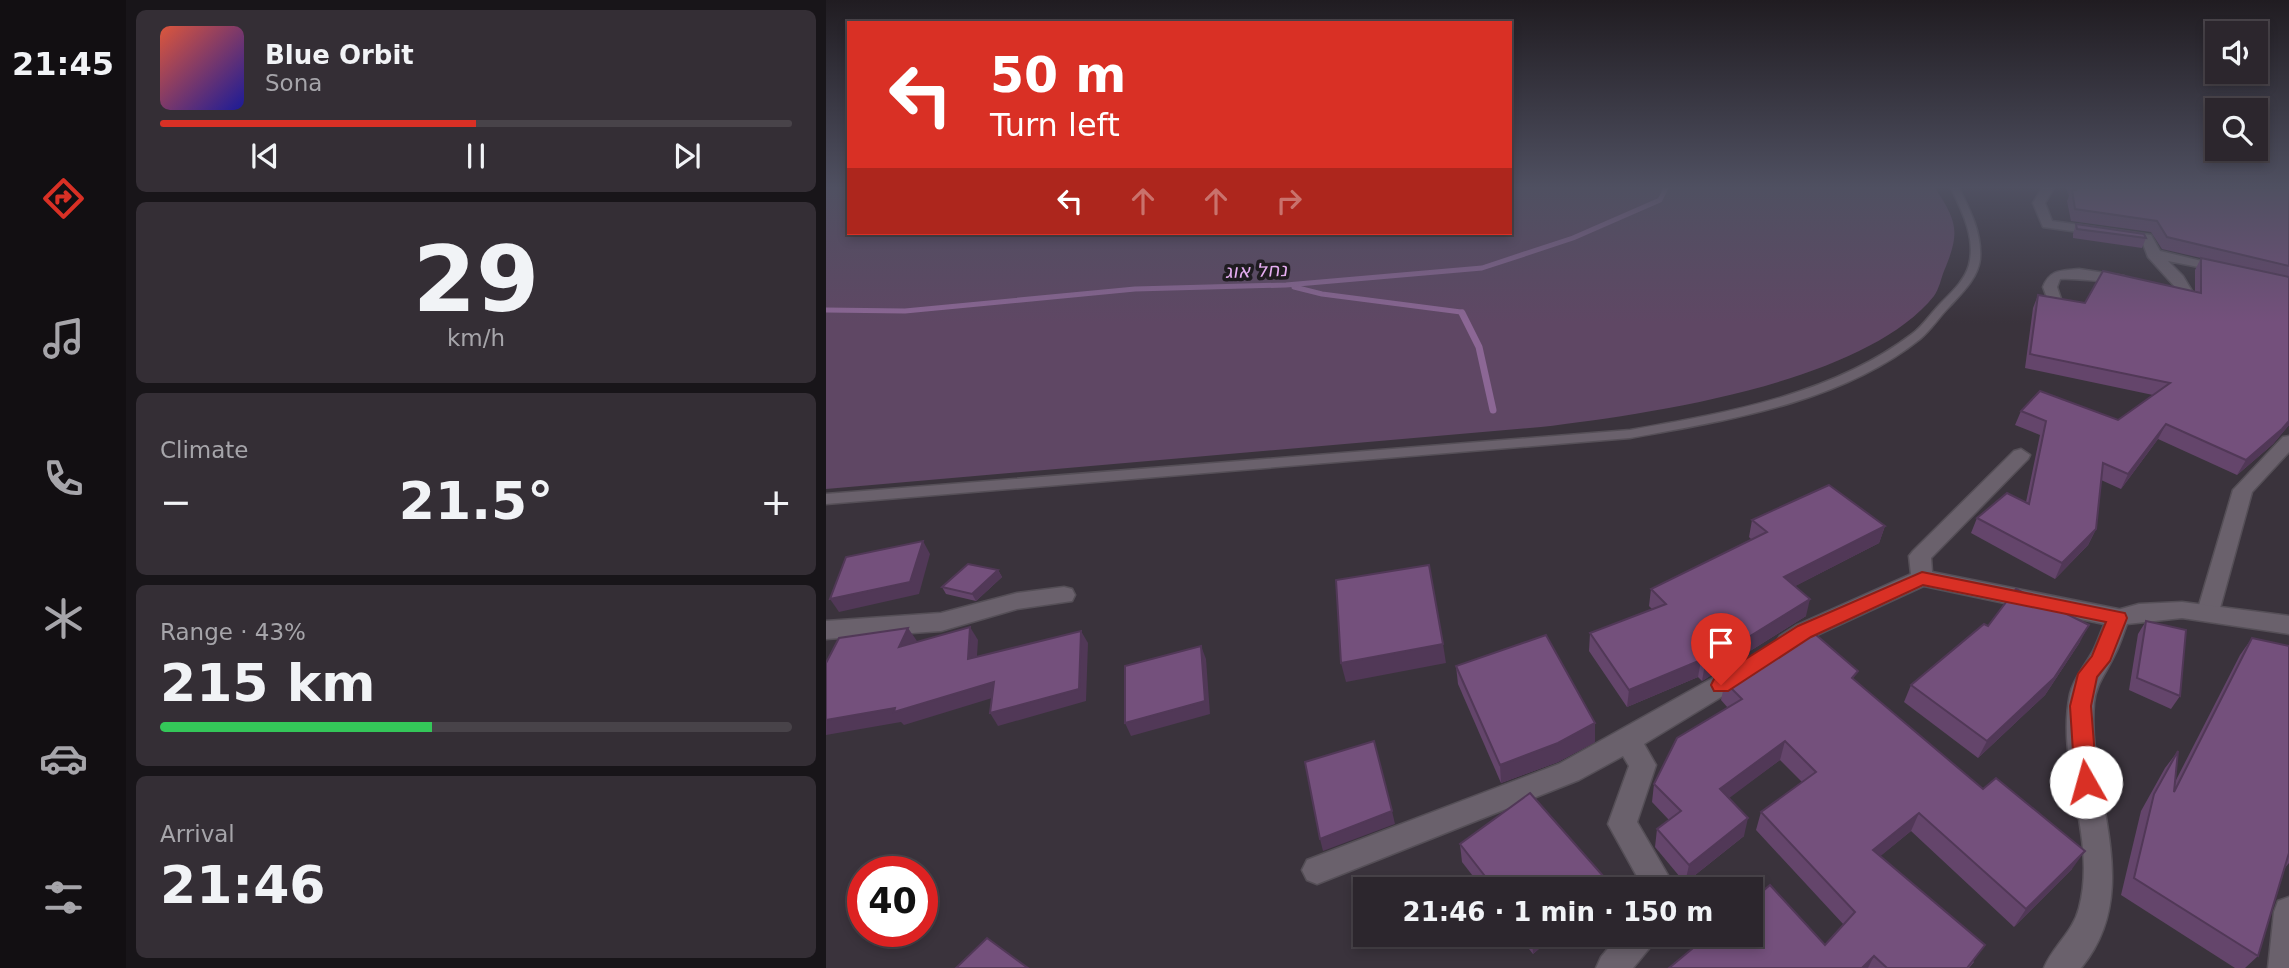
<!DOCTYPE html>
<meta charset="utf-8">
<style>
body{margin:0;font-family:"DejaVu Sans","Noto Sans Hebrew",sans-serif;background:#342e35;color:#f1f3f6;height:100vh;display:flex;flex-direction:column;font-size:26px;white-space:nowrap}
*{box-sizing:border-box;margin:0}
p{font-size:23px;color:#a6a5aa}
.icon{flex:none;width:38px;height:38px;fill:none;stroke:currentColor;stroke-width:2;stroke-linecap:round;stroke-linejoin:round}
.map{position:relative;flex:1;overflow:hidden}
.details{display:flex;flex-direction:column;gap:10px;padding:10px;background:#181519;width:700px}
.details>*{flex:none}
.hud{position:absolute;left:21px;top:21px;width:665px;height:214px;border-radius:0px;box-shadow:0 4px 10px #0003,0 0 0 2px #484349;background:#d93025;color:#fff;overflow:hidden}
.buttons{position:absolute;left:1379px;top:21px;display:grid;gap:14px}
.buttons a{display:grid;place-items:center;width:63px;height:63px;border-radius:0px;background:#2c262d;box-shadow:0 4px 10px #0003,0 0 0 2px #484349;font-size:35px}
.speed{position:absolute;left:21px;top:856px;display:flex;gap:14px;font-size:35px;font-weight:700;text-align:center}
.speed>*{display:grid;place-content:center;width:91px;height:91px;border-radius:50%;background:#2c262d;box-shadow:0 4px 10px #0003,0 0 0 2px #484349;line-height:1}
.speed .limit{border:10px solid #d22;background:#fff;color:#111}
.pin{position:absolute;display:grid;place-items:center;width:60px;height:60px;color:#fff;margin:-72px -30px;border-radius:50% 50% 50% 0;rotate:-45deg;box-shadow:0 0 7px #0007}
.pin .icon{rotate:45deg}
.me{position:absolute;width:77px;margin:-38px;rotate:353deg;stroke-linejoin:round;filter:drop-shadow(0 0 5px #0008)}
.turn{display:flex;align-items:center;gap:24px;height:147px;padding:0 28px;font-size:32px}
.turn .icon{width:91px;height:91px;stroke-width:2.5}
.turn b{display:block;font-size:49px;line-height:60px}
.lanes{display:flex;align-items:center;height:66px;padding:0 28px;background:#0003;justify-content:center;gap:35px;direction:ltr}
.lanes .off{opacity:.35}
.big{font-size:52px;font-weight:800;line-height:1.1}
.details .card{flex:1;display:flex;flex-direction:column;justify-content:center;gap:10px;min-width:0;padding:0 24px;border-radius:10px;background:#342e35}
.details .dial{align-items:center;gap:0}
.dial b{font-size:91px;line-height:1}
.song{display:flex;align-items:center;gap:21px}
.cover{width:84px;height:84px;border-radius:10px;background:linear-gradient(135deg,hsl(10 70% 55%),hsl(240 70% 35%))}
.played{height:7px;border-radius:4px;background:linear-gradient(90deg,#d93025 50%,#484349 50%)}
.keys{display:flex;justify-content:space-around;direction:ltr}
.heat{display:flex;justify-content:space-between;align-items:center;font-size:38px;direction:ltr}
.charge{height:10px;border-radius:5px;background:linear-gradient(90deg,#34c759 43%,#484349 0)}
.trip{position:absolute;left:527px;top:877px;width:410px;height:70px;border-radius:0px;background:#2c262d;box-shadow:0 4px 10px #0003,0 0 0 2px #484349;font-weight:800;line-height:70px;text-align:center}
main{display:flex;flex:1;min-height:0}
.menu{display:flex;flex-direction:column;width:126px;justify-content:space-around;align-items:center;background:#120f12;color:#a6a5aa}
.menu .icon{width:49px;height:49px}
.menu .active{color:#d93025}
.menu b{font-size:32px;color:#f1f3f6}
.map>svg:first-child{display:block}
.green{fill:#5f4764}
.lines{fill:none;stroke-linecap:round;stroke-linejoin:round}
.stream-far1{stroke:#8c6795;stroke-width:5}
.stream{stroke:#8c6795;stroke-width:7}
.service-casing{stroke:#554f57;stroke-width:3}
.minor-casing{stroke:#554f57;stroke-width:3}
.tertiary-casing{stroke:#554f57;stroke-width:3}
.service{fill:#6a616c;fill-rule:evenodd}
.minor{fill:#6a616c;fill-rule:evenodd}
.tertiary{fill:#6a616c;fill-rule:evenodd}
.wall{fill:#64456b}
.shaded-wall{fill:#513857}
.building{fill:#74507c;stroke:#513857;stroke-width:2}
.route{fill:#d93025;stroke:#8d1f18;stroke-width:2}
.labels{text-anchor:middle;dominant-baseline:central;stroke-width:7;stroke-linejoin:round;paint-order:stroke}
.far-water-label{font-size:19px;font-style:italic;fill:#e5adf1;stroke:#1f1c20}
</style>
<main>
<nav class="menu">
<b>21:45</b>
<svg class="icon active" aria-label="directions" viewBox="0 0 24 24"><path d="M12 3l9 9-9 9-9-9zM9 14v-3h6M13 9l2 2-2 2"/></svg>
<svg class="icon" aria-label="music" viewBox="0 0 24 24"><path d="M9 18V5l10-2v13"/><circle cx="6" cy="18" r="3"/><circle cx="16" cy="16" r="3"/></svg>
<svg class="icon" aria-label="phone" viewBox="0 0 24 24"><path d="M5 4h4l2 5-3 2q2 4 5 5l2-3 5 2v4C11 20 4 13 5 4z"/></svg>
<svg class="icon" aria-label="climate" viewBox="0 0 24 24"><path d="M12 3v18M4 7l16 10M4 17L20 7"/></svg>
<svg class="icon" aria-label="car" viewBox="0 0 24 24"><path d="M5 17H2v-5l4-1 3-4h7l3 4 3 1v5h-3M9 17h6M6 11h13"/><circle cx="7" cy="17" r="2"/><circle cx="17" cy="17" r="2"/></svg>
<svg class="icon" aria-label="filters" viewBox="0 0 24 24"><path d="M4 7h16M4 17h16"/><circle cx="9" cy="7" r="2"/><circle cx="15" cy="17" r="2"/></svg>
</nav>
<section class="details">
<div class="card">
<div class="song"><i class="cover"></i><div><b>Blue Orbit</b><p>Sona</p></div></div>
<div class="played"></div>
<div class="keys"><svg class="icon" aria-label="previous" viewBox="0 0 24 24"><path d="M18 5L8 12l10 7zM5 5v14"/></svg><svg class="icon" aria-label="pause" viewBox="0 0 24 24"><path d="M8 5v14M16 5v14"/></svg><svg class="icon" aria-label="next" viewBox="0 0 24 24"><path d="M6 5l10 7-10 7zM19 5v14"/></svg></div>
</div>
<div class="card dial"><b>29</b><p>km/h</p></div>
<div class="card"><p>Climate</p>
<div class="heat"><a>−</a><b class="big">21.5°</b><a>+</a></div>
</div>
<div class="card"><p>Range · 43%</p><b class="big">215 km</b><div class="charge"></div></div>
<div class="card"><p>Arrival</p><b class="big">21:46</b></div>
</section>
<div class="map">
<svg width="1463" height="968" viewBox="0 0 1463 968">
<rect width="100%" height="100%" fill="#3a333c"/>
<path class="green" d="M0,188H23V233H684V188H1109C1132,222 1134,233 1118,271C1115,279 1113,289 1108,296C1037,384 822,414 715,427L0,489Z"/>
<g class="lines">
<g class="stream-far1">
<path d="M468,287L496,294L635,312L637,315"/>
<path d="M0,310L79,311L309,289L460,285L656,268L747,238L834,200L840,188"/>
</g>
<path class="stream" d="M636,313L653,347L667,410"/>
<g class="service-casing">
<path id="service" d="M1125,188H1133C1144,210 1156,233 1154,259C1152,278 1136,293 1123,307C1113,317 1105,330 1094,339C1014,403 902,420 804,438L0,504V494L804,430C900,413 1006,395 1086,334C1097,326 1105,313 1115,303C1126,292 1139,280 1143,265C1150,238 1136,211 1125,188Z"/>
</g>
<g class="minor-casing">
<g id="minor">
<path d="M1216,188H1228L1219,203L1226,221L1325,235L1334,251L1405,268L1398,272L1342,261L1357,276L1369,296L1362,300L1339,294V288L1351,289L1322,257L1316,241L1217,227L1207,203Z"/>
<path d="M1253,269L1298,276L1305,280C1298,286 1250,277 1234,279L1231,287L1238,308L1231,312L1226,311L1217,287C1224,269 1235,271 1253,269Z"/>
<path d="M1463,436V452L1426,492L1393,612L1390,618L1382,620L1374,618L1371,612L1407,490L1457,437Z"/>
<path d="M1195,449L1204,455L1202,459L1105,558L1106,572L1292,609L1300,612L1303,618L1300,624L1292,627L1098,586L987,637C976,645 967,653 954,648L950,642L954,636L971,625L1085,574L1083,556L1087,551L1188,451Z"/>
<path d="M238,587L246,589L249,595L246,601L191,609L115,631L0,639V621L115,613L191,593Z"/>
<path d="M919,660L928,663L931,670L928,677L818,744L830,765L811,822L850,889H818L782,824L803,766L797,756L753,780L491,884L481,880L476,870L481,860L733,764Z"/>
<path d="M1463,897V968H1442L1448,912L1452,901Z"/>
<path d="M794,934H830L826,945L807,968H770L775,957Z"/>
</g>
</g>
<g class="tertiary-casing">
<path id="tertiary" d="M1356,602L1463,616V634L1356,618L1301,624C1297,634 1294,645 1289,654C1281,672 1270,683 1268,703C1260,792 1321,888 1255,968H1218C1227,946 1247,932 1253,908C1272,837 1229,766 1244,694C1248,677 1259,666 1267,651C1273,639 1277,625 1284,612L1313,604Z"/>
</g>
<use href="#service" class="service"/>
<use href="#minor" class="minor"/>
<use href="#tertiary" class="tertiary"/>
</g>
<g class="wall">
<path d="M1240,188H1463V425L1447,444L1411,475L1332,439L1295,489L1275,480L1270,529L1262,545L1229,579L1145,533L1151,518L1200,502L1214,435L1189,425L1195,411L1292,420L1327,395L1199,368L1207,308L1212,295L1259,303L1369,291V270L1375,258L1336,249L1325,232L1245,221L1241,201L1243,196Z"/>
<path d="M1250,224L1320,238L1316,248L1247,238V234Z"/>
<path d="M926,520L1059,526L1053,543L969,586L980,616L876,681L872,677L801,707L763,651L764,633L827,610L823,606L825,589L926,540L923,537Z"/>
<path d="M172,570L176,577L150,601L120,594L116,587Z"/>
<path d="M1320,621L1354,696L1345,709L1303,690L1312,634Z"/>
<path d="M1162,626L1254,642L1219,695L1152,758L1078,702L1085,685Z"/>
<path d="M1426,638L1463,646V863L1459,868L1432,956L1419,968H1409L1295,895L1315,811L1339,768L1352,751L1349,782L1414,655Z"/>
<path d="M630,666L769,723V742L732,762L675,783L632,684Z"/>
<path d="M1029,680L1246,869L1188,927L1085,831L1054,856L1148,962L1143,968H843L999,945L1018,925L930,830L935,812L976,782L954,760L902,798L918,836L859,883L829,847L831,829L843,820L826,802L828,784L902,708L895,700L899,682Z"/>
<path d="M634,844L778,877V889H657L636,862Z"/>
<path d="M691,934H730L707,954Z"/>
</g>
<g class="shaded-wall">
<path d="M1463,421V425L1447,444L1411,475L1420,460Z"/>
<path d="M1340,424L1332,439L1295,489L1302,474Z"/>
<path d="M1059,526L1053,543L954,594L958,577Z"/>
<path d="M1270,529L1262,545L1229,579L1236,563Z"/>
<path d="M97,541L104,554L93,594L13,612L4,599Z"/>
<path d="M172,570L176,577L150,601L146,594Z"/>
<path d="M984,599L980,616L876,681L879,664Z"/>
<path d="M1263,625L1254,642L1219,695L1152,758L1161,741Z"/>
<path d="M144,627L152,640L150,672L142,659Z"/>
<path d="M82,628L91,641L82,660L73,647Z"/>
<path d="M255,631L262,643L260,701L172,726L164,713Z"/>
<path d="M617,644L620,663L520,682L515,663Z"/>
<path d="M375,646L380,659L384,714L305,736L299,723Z"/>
<path d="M875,660L872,677L801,707L803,690Z"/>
<path d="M168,682L176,695L78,725L75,722L0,735V720Z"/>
<path d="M769,723V742L732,762L675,783L674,765Z"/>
<path d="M959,741L954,760L890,808L894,789Z"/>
<path d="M566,811L569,824L497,851L494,839Z"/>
<path d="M1093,813L1085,831L1040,868L1047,850Z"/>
<path d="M922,818L918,836L859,883L863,865Z"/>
<path d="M1259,851L1246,869L1188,927L1200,909Z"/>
<path d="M778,877V889H764Z"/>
<path d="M709,934H730L707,954L706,937Z"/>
<path d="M1048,956L1042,968H1036Z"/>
</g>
<g class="building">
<path d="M1249,188H1463V266L1341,237L1331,221L1249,209L1246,190H1250Z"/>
<path d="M1250,224L1318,234L1320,238L1251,229Z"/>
<path d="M1375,258L1463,277V421L1456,429L1420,460L1340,424L1302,474L1277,463L1270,529L1236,563L1151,518L1181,493L1203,504L1220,421L1195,411L1214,391L1292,420L1344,383L1204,354L1212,295L1259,303L1277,271L1375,293Z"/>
<path d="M1003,485L1059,526L958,577L984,599L879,664L875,660L803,690L764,633L840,604L825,589L941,532L926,520Z"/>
<path d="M97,541L84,582L4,599L20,557Z"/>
<path d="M142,564L172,570L146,594L116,587Z"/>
<path d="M603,565L617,644L515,663L510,580Z"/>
<path d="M1190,589L1263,625L1228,678L1161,741L1085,685L1158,624L1162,626Z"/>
<path d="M1320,621L1360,630L1354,696L1311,678Z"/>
<path d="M144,627L142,659L255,631L253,689L164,713L168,682L68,712L69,708L0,720V663L13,638L82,628L73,647Z"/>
<path d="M982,628L1032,671L1026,678L1157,789L1170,778L1259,851L1200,909L1093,813L1047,850L1159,945L1141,968H1061L1048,956L1036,968H843L884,934H924V902L944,885L999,945L1029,912L935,812L990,772L959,741L894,789L922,818L863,865L831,829L855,811L828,784L851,738L916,699L899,682Z"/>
<path d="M720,635L769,723L732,743L674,765L630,666Z"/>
<path d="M1426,638L1463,646V853L1432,956L1308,878L1328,794L1352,751L1348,792Z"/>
<path d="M375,646L379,701L299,723V666Z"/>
<path d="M548,741L566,811L494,839L479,762Z"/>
<path d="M704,793L778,877L764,889H669L634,844Z"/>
<path d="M161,938L202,968H130Z"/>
</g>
<linearGradient id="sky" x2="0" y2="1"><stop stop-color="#201c21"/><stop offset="0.58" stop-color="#4f5061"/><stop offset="1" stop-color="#4f5061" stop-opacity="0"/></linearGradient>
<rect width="1463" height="323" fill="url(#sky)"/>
<path class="route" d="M1096,572L1299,613L1301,618L1284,661L1271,677L1265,706L1271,782L1268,789L1260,792L1252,789L1249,782L1244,706L1252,674L1266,656L1280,622L1097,585L985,637L902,691H888L885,685L888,679L972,626Z"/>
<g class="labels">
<g class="far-water-label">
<text transform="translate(430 270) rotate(-2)">נחל אוג</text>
</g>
</g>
</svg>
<div class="buttons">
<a><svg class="icon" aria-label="sound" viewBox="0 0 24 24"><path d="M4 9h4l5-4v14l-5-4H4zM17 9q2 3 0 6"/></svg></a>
<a><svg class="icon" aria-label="search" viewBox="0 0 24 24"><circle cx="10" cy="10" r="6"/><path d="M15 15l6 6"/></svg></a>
</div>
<div class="speed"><div class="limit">40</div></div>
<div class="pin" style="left:895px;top:685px;background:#d93025"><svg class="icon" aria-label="arrive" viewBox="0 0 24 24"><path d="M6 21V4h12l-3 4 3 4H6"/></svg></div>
<svg class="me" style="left:1260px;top:782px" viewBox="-20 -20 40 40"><circle r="19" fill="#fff"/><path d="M0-13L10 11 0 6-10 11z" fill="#d93025"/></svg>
<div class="trip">21:46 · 1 min · 150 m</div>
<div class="hud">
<div class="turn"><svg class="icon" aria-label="left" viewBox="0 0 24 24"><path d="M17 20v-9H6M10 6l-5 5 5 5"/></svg><div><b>50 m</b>Turn left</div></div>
<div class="lanes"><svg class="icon" aria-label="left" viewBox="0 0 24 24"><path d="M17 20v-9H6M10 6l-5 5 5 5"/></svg><svg class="icon off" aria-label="ahead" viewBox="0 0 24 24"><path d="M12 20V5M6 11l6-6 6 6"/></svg><svg class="icon off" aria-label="ahead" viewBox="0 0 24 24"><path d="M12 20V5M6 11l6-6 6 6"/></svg><svg class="icon off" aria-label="right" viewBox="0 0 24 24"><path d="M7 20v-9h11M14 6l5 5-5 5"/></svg></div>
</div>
</div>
</main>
